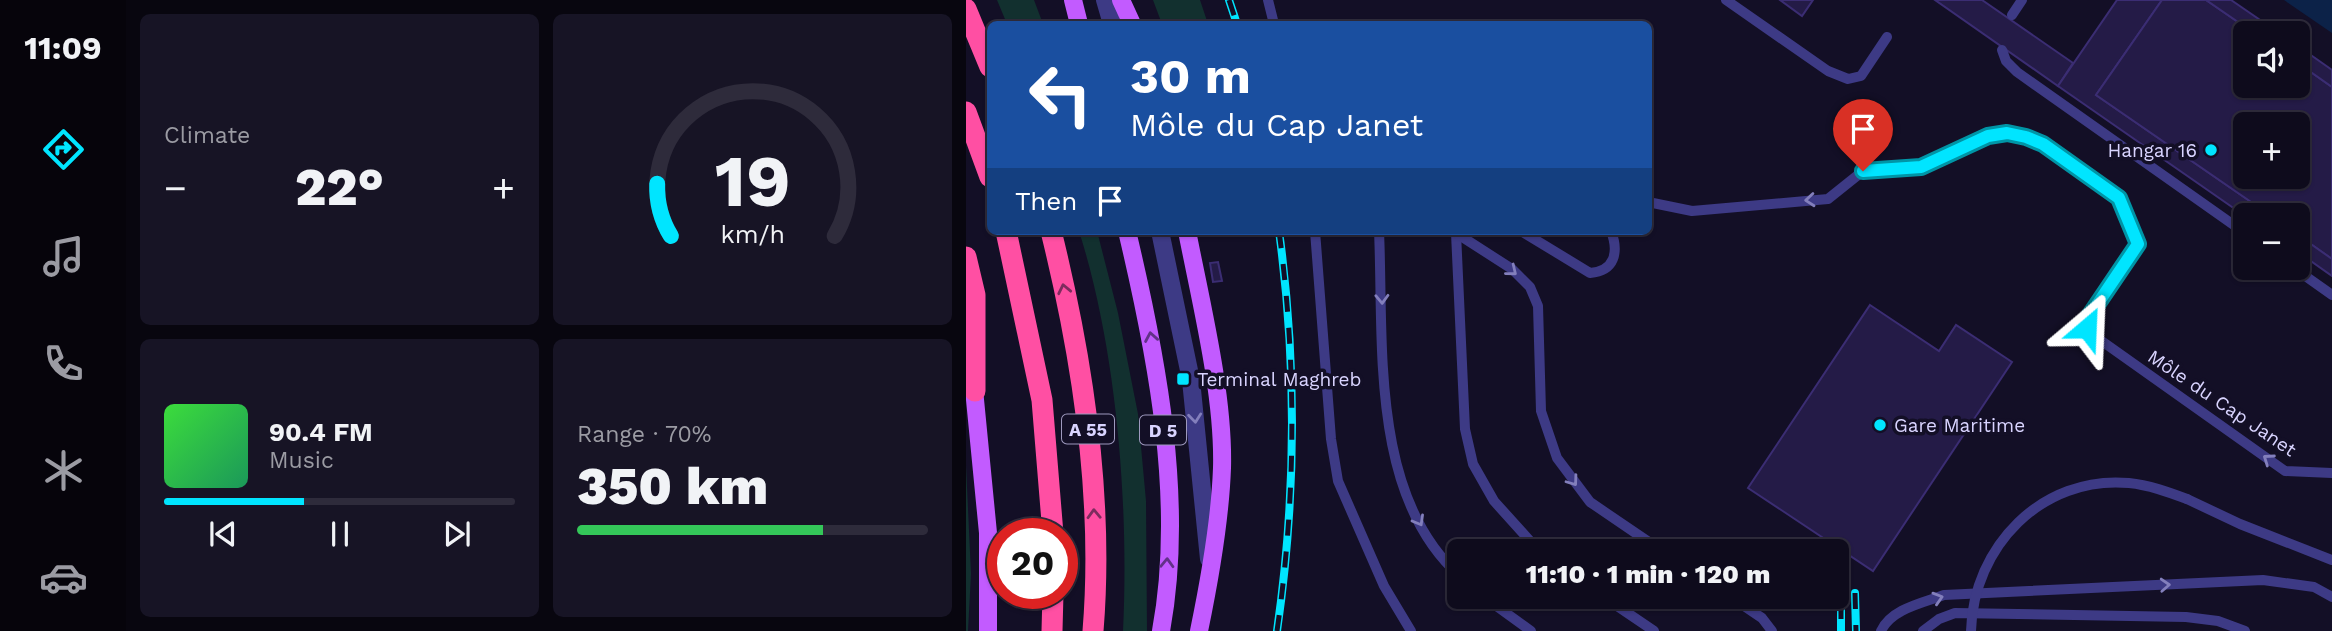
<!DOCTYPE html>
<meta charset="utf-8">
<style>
body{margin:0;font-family:"Work Sans",sans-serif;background:#171425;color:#f1f3f6;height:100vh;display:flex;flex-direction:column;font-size:26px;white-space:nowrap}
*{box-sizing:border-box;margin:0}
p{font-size:23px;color:#9b9ba3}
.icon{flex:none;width:38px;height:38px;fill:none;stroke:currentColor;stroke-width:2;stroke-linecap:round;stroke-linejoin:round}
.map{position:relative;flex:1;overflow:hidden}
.side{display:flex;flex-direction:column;gap:14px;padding:14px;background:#08060f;width:840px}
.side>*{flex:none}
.banner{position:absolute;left:21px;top:21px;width:665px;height:214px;border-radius:10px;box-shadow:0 2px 5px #0004,0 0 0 2px #2e2b3b;background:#1a4fa0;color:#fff;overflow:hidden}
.buttons{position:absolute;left:1267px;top:21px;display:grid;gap:14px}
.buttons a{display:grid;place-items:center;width:77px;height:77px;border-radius:10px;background:#0e0b1c;box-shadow:0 2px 5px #0004,0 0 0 2px #2e2b3b;font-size:35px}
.speed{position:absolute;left:21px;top:518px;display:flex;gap:14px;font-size:35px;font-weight:700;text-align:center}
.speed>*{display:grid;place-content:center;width:91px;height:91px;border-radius:50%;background:#0e0b1c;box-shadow:0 2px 5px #0004,0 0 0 2px #2e2b3b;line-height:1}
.speed .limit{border:10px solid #d22;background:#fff;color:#111}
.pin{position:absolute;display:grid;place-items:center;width:60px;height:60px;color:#fff;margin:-72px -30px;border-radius:50% 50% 50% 0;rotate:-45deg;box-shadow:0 0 7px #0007}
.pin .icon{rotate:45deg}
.me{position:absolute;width:77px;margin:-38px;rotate:26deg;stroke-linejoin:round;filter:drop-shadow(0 0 5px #0008)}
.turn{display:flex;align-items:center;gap:24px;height:147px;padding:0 28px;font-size:32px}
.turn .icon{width:91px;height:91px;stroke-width:2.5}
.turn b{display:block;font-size:49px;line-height:60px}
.then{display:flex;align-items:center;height:66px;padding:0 28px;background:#0003;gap:14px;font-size:26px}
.big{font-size:52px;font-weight:800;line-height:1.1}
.side .card{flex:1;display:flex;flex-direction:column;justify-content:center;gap:10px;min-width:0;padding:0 24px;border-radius:10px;background:#171425}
.side .dial{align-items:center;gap:0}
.dial svg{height:182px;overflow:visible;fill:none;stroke:#2e2b3b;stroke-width:7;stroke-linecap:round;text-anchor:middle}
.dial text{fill:#f1f3f6;stroke:none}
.song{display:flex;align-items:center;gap:21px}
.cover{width:84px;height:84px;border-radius:10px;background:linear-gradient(135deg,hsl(120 70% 55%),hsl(150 70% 35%))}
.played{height:7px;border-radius:4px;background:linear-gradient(90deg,#00e5ff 40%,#2e2b3b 40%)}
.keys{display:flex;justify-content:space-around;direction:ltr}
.heat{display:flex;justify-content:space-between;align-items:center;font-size:38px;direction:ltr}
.charge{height:10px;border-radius:5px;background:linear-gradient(90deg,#34c759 70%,#2e2b3b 0)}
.side .tiles{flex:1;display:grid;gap:14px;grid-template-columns:repeat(2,1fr)}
.trip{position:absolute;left:481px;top:539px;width:402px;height:70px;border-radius:10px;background:#0e0b1c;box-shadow:0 2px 5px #0004,0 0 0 2px #2e2b3b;font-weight:800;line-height:70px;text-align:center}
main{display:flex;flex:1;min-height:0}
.tabs{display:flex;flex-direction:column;width:126px;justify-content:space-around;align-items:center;background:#06040b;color:#9b9ba3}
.tabs .icon{width:49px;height:49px}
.tabs .active{color:#00e5ff}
.tabs b{font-size:32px;color:#f1f3f6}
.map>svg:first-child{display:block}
.green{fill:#12302f}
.water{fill:#0c2248}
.building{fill:#241b47;stroke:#3b2d73;stroke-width:2;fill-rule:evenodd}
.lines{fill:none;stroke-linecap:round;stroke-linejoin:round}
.service{stroke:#3d3a85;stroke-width:10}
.minor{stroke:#3d3a85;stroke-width:18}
.primary{stroke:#c25bff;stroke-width:18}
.motorway{stroke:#ff4fa3;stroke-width:21}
.rail-casing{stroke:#00e5ff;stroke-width:8}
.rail{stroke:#130f26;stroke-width:5;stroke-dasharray:16;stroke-linecap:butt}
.service-bridge{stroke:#3d3a85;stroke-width:10}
.oneway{stroke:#837fbc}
.oneway2{stroke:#7d2c5e}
.oneway3{stroke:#623188}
.route-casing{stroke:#0095a6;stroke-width:18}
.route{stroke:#00e5ff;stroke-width:12}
.poi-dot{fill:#00e5ff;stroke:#130f26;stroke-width:2.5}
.labels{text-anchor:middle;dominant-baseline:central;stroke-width:7;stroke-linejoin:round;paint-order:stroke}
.shield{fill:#130f26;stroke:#9e99be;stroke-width:2}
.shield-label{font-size:18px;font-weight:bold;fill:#d9d4ff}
.poi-label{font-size:19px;fill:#d9d4ff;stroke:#130f26;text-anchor:start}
.street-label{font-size:19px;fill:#d9d4ff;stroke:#130f26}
</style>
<main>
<nav class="tabs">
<b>11:09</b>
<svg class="icon active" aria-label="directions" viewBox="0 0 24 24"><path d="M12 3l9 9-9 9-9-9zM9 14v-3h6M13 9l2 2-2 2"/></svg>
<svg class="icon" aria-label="music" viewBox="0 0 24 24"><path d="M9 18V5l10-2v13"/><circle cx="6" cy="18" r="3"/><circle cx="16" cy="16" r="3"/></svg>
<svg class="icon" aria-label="phone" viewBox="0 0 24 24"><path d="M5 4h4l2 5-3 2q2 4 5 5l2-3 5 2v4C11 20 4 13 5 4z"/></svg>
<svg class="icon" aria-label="climate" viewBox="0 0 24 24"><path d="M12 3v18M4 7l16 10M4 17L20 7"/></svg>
<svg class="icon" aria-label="car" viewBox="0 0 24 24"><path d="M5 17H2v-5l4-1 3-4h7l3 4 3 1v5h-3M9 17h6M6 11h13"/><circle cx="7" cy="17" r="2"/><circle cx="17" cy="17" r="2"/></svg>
</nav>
<section class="side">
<div class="tiles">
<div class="card"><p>Climate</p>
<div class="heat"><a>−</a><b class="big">22°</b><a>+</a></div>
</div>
<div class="card dial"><svg viewBox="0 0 100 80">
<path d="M14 69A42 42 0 1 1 86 69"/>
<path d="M14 69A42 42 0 0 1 8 46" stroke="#00e5ff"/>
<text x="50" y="56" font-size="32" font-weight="700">19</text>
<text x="50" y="72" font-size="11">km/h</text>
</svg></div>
<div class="card">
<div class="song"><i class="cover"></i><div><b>90.4 FM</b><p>Music</p></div></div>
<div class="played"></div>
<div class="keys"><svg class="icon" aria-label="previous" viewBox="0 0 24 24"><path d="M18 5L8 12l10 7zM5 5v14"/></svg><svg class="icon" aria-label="pause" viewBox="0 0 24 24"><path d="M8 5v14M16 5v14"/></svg><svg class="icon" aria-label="next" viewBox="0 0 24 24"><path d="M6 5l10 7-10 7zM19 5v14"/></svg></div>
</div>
<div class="card"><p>Range · 70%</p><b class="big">350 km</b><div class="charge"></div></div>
</div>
</section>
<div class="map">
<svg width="1366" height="631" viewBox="0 0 1366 631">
<rect width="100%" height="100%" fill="#130f26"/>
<g class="green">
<path d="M31,0H68L77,24H41Z"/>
<path d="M187,0H234L242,24H196Z"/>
<path d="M113,231H131L152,313L172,414L180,501L181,631H157C163,505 151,351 113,231Z"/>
<path d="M0,465L5,574L2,631H0Z"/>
</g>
<path class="water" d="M1318,0H1366V33Z"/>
<g class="building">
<path d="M814,0H847L836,16Z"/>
<path d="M969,0H1016L1107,63L1092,86Z"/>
<path d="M1151,0H1196L1130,95L1304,215L1279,216L1092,86Z"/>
<path d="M1196,0H1240L1288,33H1279V86H1332V63L1366,87V259L1332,235V215H1304L1130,95ZM1279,124H1332V177H1279Z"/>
<path d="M1240,0H1265L1313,33H1288Z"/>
<path d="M1332,46L1366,70V87L1332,63Z"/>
<path d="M1332,235L1366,259V276L1332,252Z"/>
<path d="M252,262L256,281L247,282L244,263Z"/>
<path d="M904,305L973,351L990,325L1046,362L907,571L782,488Z"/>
</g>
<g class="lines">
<g class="service">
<path d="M302,0L308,24"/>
<path d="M760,0L862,71L882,79L895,76L921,37"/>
<path d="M1046,15L1056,0"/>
<path d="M1036,50L1040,61L1051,72L1279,233"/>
<path d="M682,202L726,211L862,199L897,171L955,167L1022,137L1041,133L1077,144L1153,198L1172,244L1122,318L1121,328L1130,337L1319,471L1366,473"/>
<path d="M349,231L365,439L372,481L418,586L445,631"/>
<path d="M413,231C418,340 403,496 494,576"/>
<path d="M487,231L490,233L499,429L507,464L528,501L573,551"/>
<path d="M555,231L624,273C649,271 653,252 645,231"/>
<path d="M490,233L546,269L564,287L572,306L575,411L591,458L624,502L696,551"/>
<path d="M1328,268L1366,295"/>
<path d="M1221,499L1274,524L1366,560"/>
<path d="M518,597L565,631"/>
<path d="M638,597L688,631"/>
<path d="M765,597L796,618L806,631"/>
<path d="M915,631C925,609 956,603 978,595L1297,580L1348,587L1366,597"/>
<path d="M957,631L973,619L989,613L1220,617L1252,621L1279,631"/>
</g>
<g class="minor">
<path d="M139,0L146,24"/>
<path d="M194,231L225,380L243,559"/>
</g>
<g class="primary">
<path d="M107,0L113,24"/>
<path d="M155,0L166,24"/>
<path d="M161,231C191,357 219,502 195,631"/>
<path d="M221,231C235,303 258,395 256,468C254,523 244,578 233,631"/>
<path d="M7,379L22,533V631"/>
</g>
<g class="motorway">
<path d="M0,9L24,67"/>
<path d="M0,112L24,177"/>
<path d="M40,231L76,400L87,534"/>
<path d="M85,231C117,360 138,498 127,631"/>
<path d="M0,257L9,295V391"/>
<path d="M86,631L87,593"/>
</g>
<g class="rail-casing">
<g id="rail">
<path d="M263,0L271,24"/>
<path d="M889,593L890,631"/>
<path d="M875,603V631"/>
<path d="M311,631C330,499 331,364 313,231"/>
</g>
</g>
<use href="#rail" class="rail"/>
<path class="service-bridge" d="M1005,631C1007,547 1076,475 1163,483C1183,485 1202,492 1221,499"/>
</g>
<defs><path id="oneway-chevron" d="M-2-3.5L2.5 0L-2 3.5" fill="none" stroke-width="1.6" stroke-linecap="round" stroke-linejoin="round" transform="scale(1.75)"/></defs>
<g class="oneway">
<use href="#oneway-chevron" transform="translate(844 200) rotate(175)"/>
<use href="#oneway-chevron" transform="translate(546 271) rotate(39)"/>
<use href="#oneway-chevron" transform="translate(416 299) rotate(88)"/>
<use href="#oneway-chevron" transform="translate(229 418) rotate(84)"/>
<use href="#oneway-chevron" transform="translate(1302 459) rotate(-145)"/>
<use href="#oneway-chevron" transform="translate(607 481) rotate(54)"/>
<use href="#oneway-chevron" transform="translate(453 521) rotate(60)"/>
<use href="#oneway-chevron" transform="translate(1199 585) rotate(-3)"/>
<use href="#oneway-chevron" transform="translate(972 598) rotate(-17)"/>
</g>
<g class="oneway2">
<use href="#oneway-chevron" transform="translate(98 289) rotate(-102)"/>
<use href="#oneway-chevron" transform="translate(128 514) rotate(-92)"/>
</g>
<g class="oneway3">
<use href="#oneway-chevron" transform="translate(185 337) rotate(-100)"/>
<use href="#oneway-chevron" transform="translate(201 563) rotate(-88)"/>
</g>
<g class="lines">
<g class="route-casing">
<path id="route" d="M897,171L955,167L1022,136L1041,133L1060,137L1077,144L1153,198L1172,244L1122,318L1121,328"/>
</g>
<use href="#route" class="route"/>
</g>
<g class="poi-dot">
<circle cx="1245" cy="150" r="7"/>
<rect x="210" y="372" width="14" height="14" rx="3.5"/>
<circle cx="914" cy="425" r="7"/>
</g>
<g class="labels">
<g class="shield">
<rect x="96" y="414.5" width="52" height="29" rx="5"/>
<rect x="174" y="415.5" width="46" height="29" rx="5"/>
</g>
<g class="shield-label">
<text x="122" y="429">A 55</text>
<text x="197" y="430">D 5</text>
</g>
<g class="poi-label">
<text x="1231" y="150" text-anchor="end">Hangar 16</text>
<text x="231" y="379">Terminal Maghreb</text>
<text x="928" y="425">Gare Maritime</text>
</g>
<g class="street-label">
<text transform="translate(1256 403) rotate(34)">Môle du Cap Janet</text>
</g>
</g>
</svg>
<div class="buttons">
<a><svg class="icon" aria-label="sound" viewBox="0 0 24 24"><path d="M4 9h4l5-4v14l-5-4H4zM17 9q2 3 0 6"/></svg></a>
<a>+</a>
<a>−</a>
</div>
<div class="speed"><div class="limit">20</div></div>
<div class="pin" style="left:897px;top:171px;background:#d93025"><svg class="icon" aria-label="arrive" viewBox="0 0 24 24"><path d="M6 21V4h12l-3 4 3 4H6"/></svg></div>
<svg class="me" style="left:1121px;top:328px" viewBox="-20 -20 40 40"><path d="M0-17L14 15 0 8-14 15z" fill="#00e5ff" stroke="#fff" stroke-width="4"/></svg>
<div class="trip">11:10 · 1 min · 120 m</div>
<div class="banner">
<div class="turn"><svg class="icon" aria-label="left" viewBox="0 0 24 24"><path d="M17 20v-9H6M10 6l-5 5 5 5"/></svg><div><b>30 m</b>Môle du Cap Janet</div></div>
<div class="then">Then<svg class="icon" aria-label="arrive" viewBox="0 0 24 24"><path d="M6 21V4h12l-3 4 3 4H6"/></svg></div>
</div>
</div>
</main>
